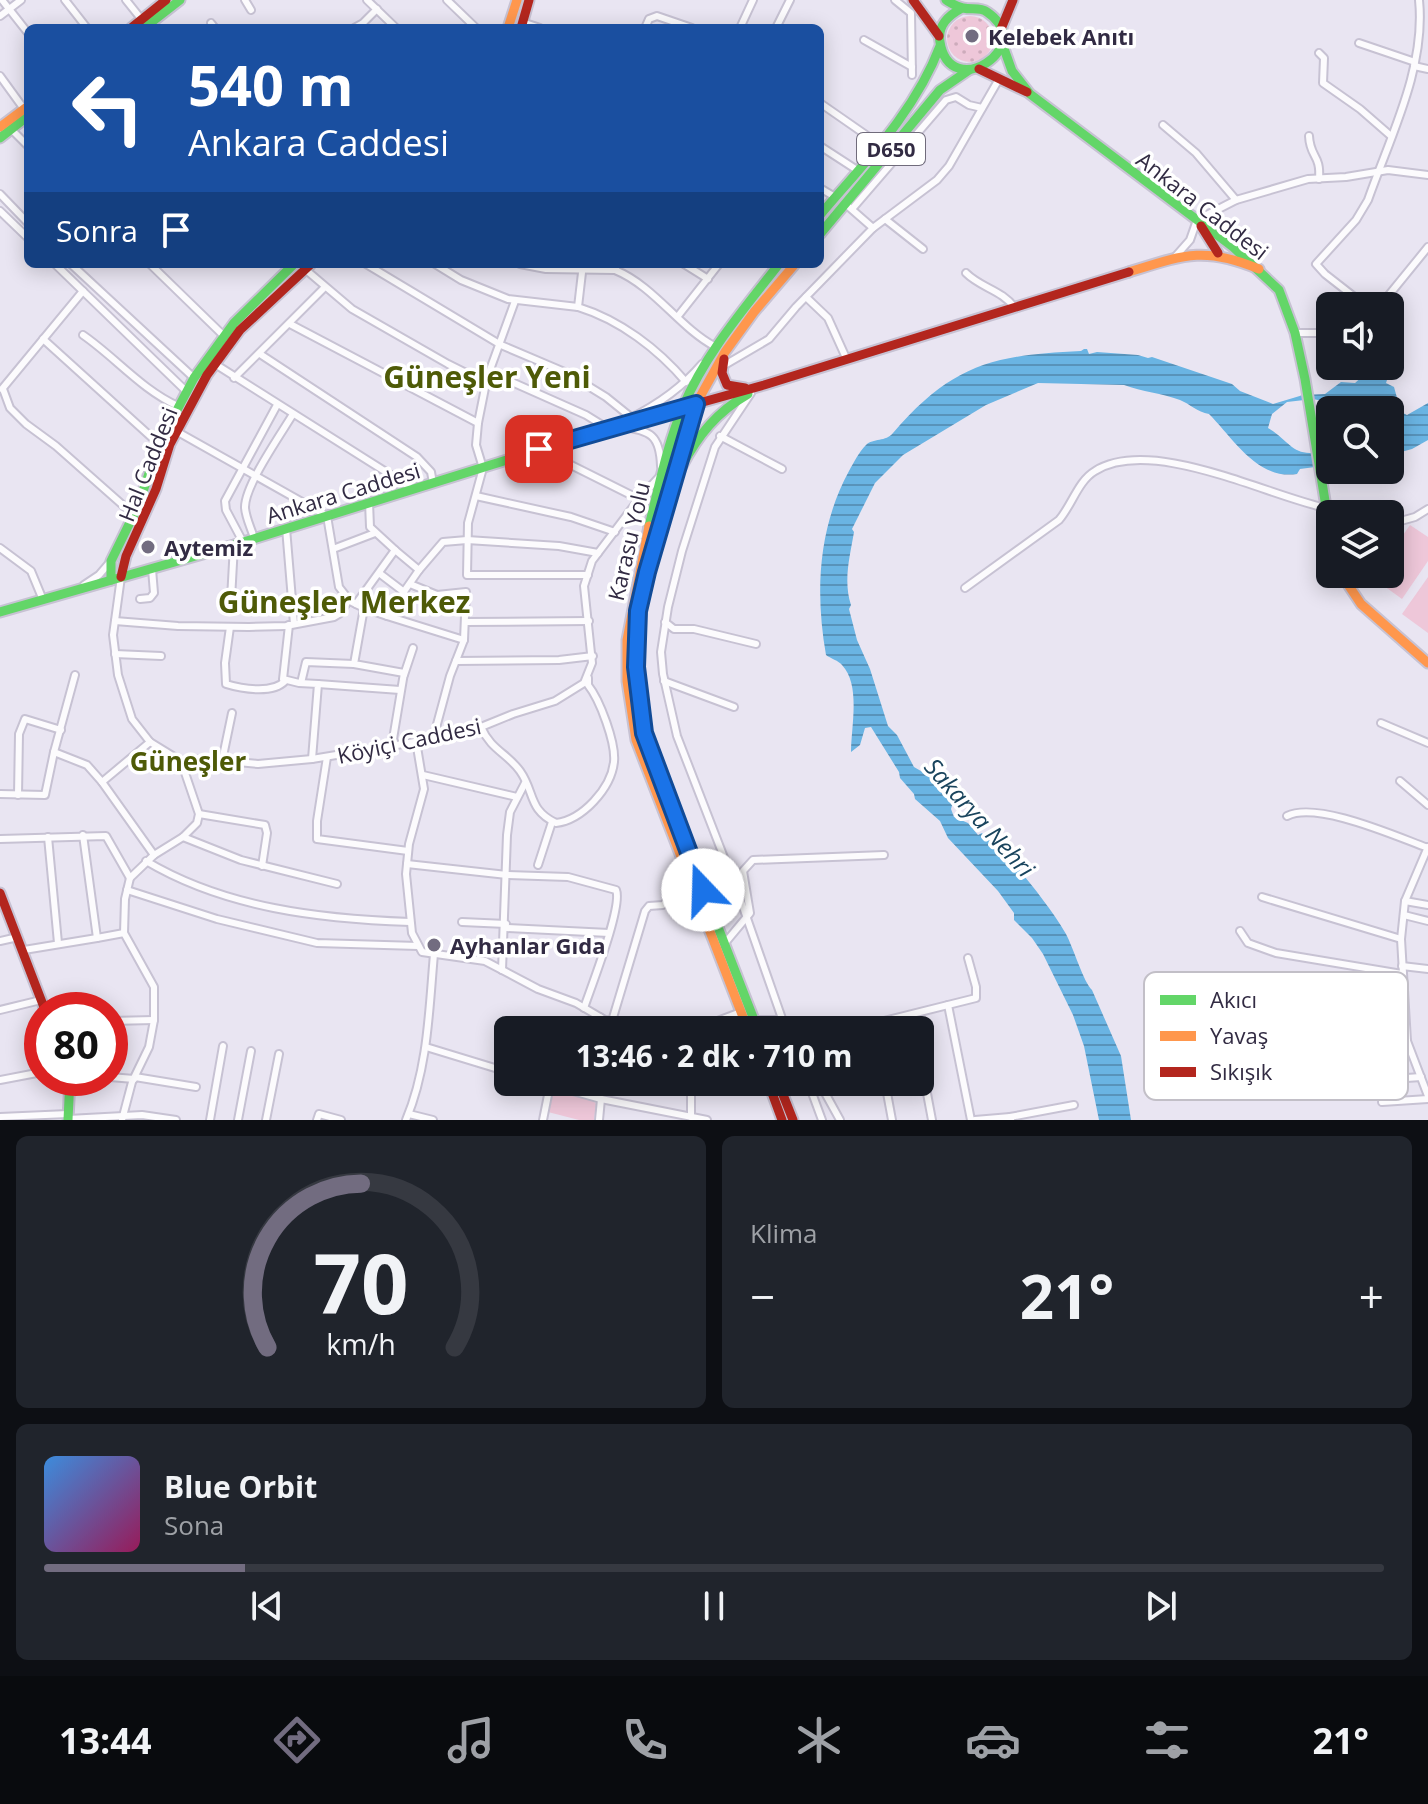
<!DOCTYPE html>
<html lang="tr">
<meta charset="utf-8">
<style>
body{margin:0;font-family:"Open Sans",sans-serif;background:#20242c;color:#f1f3f6;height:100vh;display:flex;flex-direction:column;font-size:30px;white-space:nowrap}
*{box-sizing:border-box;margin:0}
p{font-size:26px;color:#9ea1a6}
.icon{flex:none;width:44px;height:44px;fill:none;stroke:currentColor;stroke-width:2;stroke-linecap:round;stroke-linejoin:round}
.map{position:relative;height:1120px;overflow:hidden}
.panel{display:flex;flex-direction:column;gap:16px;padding:16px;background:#0d0f14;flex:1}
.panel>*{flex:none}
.top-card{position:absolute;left:24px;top:24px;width:800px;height:244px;border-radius:12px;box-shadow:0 4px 20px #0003;background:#1a4fa0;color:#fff;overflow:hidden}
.buttons{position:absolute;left:1316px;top:292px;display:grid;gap:16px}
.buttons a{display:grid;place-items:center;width:88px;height:88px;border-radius:12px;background:#171b24;box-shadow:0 4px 20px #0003;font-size:40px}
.speed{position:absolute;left:24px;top:992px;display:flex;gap:16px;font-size:40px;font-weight:700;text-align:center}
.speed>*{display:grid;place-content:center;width:104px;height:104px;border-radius:50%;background:#171b24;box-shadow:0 4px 20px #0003;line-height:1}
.speed .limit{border:12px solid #d22;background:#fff;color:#111}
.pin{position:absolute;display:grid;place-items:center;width:68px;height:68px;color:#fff;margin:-34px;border-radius:16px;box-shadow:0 4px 12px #0006}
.me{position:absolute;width:88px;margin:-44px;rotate:339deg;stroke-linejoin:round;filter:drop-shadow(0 0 6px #0008)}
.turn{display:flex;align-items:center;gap:28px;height:168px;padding:0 32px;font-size:36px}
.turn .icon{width:104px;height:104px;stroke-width:2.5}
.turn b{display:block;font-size:56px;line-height:68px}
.then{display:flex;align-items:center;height:76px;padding:0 32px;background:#0003;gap:16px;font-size:30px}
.big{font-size:60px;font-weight:700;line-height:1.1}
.panel .card{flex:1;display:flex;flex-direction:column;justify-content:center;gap:12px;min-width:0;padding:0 28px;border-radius:12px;background:#20242c}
.panel .dial{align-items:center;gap:0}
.dial svg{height:208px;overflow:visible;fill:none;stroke:#363941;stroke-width:7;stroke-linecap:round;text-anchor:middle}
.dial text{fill:#f1f3f6;stroke:none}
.song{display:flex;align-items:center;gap:24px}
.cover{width:96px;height:96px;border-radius:12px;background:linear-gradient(135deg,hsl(210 70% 55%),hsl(330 70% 35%))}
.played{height:8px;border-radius:4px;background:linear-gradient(90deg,#726c80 15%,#363941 15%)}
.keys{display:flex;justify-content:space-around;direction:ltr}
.heat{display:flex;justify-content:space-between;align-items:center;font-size:44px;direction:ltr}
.panel .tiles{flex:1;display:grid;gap:16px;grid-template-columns:1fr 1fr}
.card:last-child{grid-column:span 2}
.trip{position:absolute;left:494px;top:1016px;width:440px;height:80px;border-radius:12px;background:#171b24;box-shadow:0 4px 20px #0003;font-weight:700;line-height:80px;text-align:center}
.dock{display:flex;height:128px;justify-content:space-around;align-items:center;background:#090b0e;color:#9ea1a6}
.dock .icon{width:56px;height:56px}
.dock .selected{color:#726c80}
.dock b{font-size:36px;color:#f1f3f6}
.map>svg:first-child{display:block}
.grass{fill:url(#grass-dots)}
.green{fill:#eec7d9}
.water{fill:url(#water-rules)}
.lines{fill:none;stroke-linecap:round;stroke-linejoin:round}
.street-casing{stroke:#c7c2d3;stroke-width:10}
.fast-casing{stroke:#c7c2d3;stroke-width:13}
.slow-casing{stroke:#c7c2d3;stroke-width:13}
.jam-casing{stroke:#c7c2d3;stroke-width:13}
.street{stroke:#fcfbfd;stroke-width:6}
.fast{stroke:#63d668;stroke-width:9}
.slow{stroke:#ff974d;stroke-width:9}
.jam{stroke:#b3261e;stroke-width:9}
.route-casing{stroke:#114b97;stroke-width:20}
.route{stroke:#1a73e8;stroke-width:14}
.poi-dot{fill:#726c80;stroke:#fff;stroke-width:3}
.labels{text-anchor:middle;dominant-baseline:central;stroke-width:7;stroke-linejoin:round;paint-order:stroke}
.shield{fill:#fff;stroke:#706b7b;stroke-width:2}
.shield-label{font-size:20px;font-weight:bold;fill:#322b43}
.poi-label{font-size:22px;font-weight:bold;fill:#322b43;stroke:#fff;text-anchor:start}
.street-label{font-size:22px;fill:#322b43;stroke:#fff}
.water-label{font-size:24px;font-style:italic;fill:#19445d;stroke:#fff}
.quarter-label{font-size:26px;font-weight:bold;fill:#4e5a07;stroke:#fff}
.district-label{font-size:30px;font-weight:bold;fill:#4e5a07;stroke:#fff}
.key{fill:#fff;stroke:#c2bfc7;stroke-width:2}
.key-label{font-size:22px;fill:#322b43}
</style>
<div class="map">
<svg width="1428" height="1120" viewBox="0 0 1428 1120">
<defs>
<pattern id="grass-dots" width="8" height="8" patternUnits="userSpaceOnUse" patternTransform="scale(2)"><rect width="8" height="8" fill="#eec7d9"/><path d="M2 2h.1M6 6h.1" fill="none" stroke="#cdabbb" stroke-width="1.8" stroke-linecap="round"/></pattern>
<pattern id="water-rules" width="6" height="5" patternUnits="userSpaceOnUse" patternTransform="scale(2)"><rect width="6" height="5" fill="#6ab4e3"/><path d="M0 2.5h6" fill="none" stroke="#5893ba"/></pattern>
</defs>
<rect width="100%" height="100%" fill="#e9e5f2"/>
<circle class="grass" cx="970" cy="39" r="23"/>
<g class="green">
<path d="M1410,525L1428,537V561L1402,599L1373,578L1376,574H1390V554Z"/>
<path d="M1428,577V633L1402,614Z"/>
<path d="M557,1090L592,1099L596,1104L594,1120H579L548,1112L552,1092Z"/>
</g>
<path class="water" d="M1084,349H1087L1089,354L1097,352L1138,355L1148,358L1152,357L1232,384L1240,391L1273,404L1303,395L1325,394L1341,382L1355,383L1365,374L1387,380L1386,383L1394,387L1401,412L1407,415L1428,403V440L1412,449L1390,455V410H1330V435L1325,428L1324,413L1332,403L1313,399L1287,402L1272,414L1268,428C1293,443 1293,461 1330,449V465L1300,469L1297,474C1257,480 1233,438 1209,414C1197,412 1190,404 1180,400C1162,393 1142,392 1124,385L1038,383L986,405L903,455L875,483L852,529L854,532C850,556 843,581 851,605L849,609L857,640L870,669L888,726L897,735L914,767L933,778L938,790L953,802L951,809L954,817L968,823L978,835L982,833C990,840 1010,860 1018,863L1017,867C1034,888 1052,910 1066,934C1073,947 1084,983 1092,990L1121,1056L1131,1120H1099L1084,1046L1073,1015L1043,954L1032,938L1014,920V913L998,891L948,838L940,821L915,799L914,794L900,778L899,772L871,727L865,728L860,745L851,752C851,727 861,685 842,665C839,661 830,658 826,655C815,592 818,528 849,471C854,462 859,452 866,445C873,438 886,442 893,433C952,365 992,355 1081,351Z"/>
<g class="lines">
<g class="street-casing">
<g id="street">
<path d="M2,0L28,33"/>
<path d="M65,0L87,28"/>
<path d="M126,0L142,20"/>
<path d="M245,0L251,10"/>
<path d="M367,0L396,28"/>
<path d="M447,0L476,28"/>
<path d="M895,0L911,13L912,75"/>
<path d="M0,16L21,0"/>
<path d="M522,22L540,28"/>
<path d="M211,23L215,28"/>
<path d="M354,28L363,23L377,9"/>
<path d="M645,28L649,19L657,16L692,28"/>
<path d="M740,28L753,0"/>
<path d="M776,28L790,0"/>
<path d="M864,40L912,67"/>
<path d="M1359,43L1415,62"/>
<path d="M1319,53L1324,58L1323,83L1360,109L1391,136"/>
<path d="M1414,66L1428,69"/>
<path d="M0,76L24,109"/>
<path d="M820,103L879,144"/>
<path d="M1163,125L1196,153L1236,200"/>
<path d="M11,129L28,146"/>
<path d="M1309,136C1310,158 1321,154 1319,179"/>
<path d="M820,146L857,170"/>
<path d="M820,188L835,197"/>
<path d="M0,194L28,223"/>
<path d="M849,207L873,228"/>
<path d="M852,209L946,100L956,97L969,105L982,108"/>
<path d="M0,211L28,238"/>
<path d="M885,219L923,249"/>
<path d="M1175,257L1190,240L1197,220L1236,200L1308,179L1346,177L1388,170L1428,175"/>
<path d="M55,264L187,392"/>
<path d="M71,264L194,378"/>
<path d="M150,264L224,336"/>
<path d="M299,264L352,309L448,364L470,375L514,383L586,415L607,428"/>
<path d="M366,264L501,345L567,373L606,397L632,418"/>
<path d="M435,264L461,280L508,299L578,307"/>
<path d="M520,264L546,269L615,270L618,264"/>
<path d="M583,264L578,307C620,320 658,349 686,382"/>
<path d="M684,264L708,279"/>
<path d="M615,270C654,286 679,327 714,346"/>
<path d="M966,273C981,288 1002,290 1015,308"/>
<path d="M806,297L828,318L847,360"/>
<path d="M515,301L487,378L478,423L476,445L483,468L468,523L467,575H588"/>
<path d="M1366,306L1325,274L1316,264L1356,220L1368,200C1390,137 1426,68 1419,0"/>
<path d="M1380,306L1428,247"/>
<path d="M678,316L719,264"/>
<path d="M290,324L478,423"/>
<path d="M1295,333H1330"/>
<path d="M83,335C115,357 142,390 178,406"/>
<path d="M43,339L159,444"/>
<path d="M260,354L417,457L431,472L433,483"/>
<path d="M215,364L413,489"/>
<path d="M723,366L769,339L796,307L873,228L937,180L949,166L999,79"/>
<path d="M234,378L325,287"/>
<path d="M2,389L83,291"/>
<path d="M3,389L10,408L26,424L56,446L134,515"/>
<path d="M751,393L715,447L682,551L668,607L661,652L663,674L677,736L742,904L786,1030"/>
<path d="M629,419C657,405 681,389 702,364"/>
<path d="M622,427C651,430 660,436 661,466"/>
<path d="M176,431L327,516L339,587L350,601L364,608"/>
<path d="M720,436L782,469"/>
<path d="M539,449L639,499"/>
<path d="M476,496L571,517L615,532"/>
<path d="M369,502L370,527L395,550"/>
<path d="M1390,524L1415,517L1428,509"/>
<path d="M286,528L294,624"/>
<path d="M254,538C251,528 245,516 245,507C245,485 281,434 293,414"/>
<path d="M243,542L226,510L225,501L277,405"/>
<path d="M0,548L31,571L43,600"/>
<path d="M333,549L375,533"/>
<path d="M379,573L404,592"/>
<path d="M121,577L113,635L118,675L132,719L150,742L181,761L199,814L197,823L183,837L154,855L130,878L125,899L124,933L154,987V1020L149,1047L132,1082L122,1120"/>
<path d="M410,584L437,595L466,592L464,640"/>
<path d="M84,585L99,575L111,561"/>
<path d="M965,588L1059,520C1072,505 1078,481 1095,471C1151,436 1266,495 1326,508"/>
<path d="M140,599L150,598L154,593L152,569"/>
<path d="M231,599L234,545"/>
<path d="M356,604L395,550L419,570"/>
<path d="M387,616L364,608L354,664L404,673L392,745"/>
<path d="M115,621L178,626L249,627L286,626L334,617L339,614L349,600"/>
<path d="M465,622L589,621"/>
<path d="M665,622L674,629H694L756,644"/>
<path d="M289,625L283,679L299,683L318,684L312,759"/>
<path d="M230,627L225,663L226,684C242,689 273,694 285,681"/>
<path d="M115,654L161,656"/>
<path d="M456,661L559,660L593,656"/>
<path d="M75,675L54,752L87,765L102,782"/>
<path d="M404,675L413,648"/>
<path d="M664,681L734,707"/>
<path d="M301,683L306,662L354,664"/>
<path d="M318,684L400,690"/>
<path d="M1381,723L1428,743"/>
<path d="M481,727C491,750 507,753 520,771C535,792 528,810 556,823C582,820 611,789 614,762C616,743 600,700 588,685V678"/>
<path d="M433,739L450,676L464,640L387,616L419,570L443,542L467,540L559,546L598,553"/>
<path d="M416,741L424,789L409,844L406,874L412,933L422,952L485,961L538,989L576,1003L605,1020L662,1028L707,1025L741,1012"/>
<path d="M150,742L102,782L154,855"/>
<path d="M327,757L317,821V839L408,851"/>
<path d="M181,761L205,759L258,764L312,759L433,739L481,727L513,714L555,701L584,683L592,663L584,586L592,561L639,499L660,476"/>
<path d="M222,761L232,713"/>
<path d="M423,775L517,797"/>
<path d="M1400,781L1428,805"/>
<path d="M0,794L45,795L54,752"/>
<path d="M18,795L19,734L25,719L61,730"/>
<path d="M199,814L265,825L267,833L262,866"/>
<path d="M1287,816C1317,801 1395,836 1428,848"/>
<path d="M83,835L97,938L124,933"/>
<path d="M48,837L58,943"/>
<path d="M183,837L241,860L337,884"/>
<path d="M0,839L106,836L130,878"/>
<path d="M1428,847L1405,901L1401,939L1407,1041L1428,1096"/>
<path d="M146,861C225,908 320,919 410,922"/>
<path d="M407,864L507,875L568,877L616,890C623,906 591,987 584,1008"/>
<path d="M538,865L552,822"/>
<path d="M127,890L217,919L317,943L418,946"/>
<path d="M1262,897L1401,939"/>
<path d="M1405,901L1428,905"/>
<path d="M1404,915L1428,921"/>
<path d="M462,922L506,924"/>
<path d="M506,928L609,933"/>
<path d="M1240,931L1248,943L1276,953L1402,974"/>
<path d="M0,941L18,937"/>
<path d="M725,943L750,913L743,871L753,860L884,855"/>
<path d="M24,950L97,938"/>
<path d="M1402,966L1428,969"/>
<path d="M502,970L507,835L510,812L525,783"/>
<path d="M1286,983L1328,1001L1403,1013"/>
<path d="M948,1005L971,1120"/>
<path d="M0,1010L41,1000"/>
<path d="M910,1015L915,1030"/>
<path d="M754,1020H781L800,1030"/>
<path d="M110,1021L154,1020"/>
<path d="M612,1021L645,911L649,906L663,905L688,880"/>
<path d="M596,1030L600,1017"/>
<path d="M848,1030L976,998V987L968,958"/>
<path d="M1357,1046L1407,1041"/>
<path d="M110,1047L113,1077"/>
<path d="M426,1047L508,1072"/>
<path d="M920,1056L932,1120"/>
<path d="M110,1077L134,1079"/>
<path d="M135,1077L196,1087"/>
<path d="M1392,1079L1421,1077"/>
<path d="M0,1080L42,1072"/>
<path d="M541,1082L601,1099L707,1120"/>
<path d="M808,1082L822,1120"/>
<path d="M819,1082L840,1120"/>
<path d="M885,1082L892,1120"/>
<path d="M1382,1102L1428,1099"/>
<path d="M409,1114L433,1120"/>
<path d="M0,1117L68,1114"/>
<path d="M691,1117V1082"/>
<path d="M1010,1117L1074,1105"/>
<path d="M68,1119L142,1115L176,1120"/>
<path d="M210,1120L223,1046"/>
<path d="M238,1120L251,1051"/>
<path d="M266,1120L279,1054"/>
<path d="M317,1120L319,1114L341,1120"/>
<path d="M406,1120C428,1068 429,1010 434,954"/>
<path d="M543,1120L550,1085"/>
<path d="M599,1120L601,1099"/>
<path d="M975,1120L1010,1117L1011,1120"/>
</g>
</g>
<g class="fast-casing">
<g id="fast">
<path d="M946,0C951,3 957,7 963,8C972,10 980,7 987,12C1038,46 950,104 940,42C937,25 949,15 962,8"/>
<path d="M144,28L180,0"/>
<path d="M1002,43L1012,71L1030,94L1233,247L1279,290L1295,333L1305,379L1330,531"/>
<path d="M0,138L28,116"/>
<path d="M820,215C865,162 915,112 940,46"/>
<path d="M820,234L940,90L969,70"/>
<path d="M682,466C698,435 717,412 748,394"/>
<path d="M649,526C659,487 667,445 683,407C705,354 744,309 779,264"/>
<path d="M657,539L638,611V698L651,755L758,1030"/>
<path d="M111,580V561L138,506L159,444L194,378L234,323L294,264"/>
<path d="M0,612L234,545L616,426"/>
<path d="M68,1120L70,1078"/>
</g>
</g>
<g class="slow-casing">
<g id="slow">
<path d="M508,28L517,0"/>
<path d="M0,127L28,106"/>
<path d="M1129,272C1183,255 1204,246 1259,269"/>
<path d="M649,526L627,640V681L636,740L748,1030"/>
<path d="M657,539L696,404L725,352L754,312L795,264"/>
<path d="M1341,574L1361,604L1428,663"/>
</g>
</g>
<g class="jam-casing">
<g id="jam">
<path d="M913,0L939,36"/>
<path d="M131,28L166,0"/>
<path d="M521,28L529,0"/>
<path d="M1001,29L1013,0"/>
<path d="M979,69L1027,92"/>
<path d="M1201,226L1218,253"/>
<path d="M724,359L722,373L727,385L745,388"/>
<path d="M616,426L764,385L1129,272"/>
<path d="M121,577L126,556L156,489L170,444L207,375L240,330L311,264"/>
<path d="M0,893L45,1010"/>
<path d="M768,1082L782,1120"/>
<path d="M778,1082L793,1120"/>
</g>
</g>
<use href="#street" class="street"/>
<use href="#fast" class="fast"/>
<use href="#slow" class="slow"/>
<use href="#jam" class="jam"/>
</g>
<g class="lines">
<g class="route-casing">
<path id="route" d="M539,449L696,404L647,572L638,611L636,667L644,733L703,890"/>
</g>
<use href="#route" class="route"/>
</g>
<g class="poi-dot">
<circle cx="972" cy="36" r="8"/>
<circle cx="148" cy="547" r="8"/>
<circle cx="434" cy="945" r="8"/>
</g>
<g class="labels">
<rect class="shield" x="857" y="133" width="68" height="32" rx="6"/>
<g class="shield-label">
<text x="891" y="149">D650</text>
</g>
<g class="poi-label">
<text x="988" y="36">Kelebek Anıtı</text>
<text x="164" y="547">Aytemiz</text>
<text x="450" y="945">Ayhanlar Gıda</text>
</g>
<g class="street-label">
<text transform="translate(1203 205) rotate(38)">Ankara Caddesi</text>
<text transform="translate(147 464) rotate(-68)">Hal Caddesi</text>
<text transform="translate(343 492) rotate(-17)">Ankara Caddesi</text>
<text transform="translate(628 541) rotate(-77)">Karasu Yolu</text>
<text transform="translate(409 740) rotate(-12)">Köyiçi Caddesi</text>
</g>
<g class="water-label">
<text transform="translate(980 817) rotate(48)">Sakarya Nehri</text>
</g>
<g class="quarter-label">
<text x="188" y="761">Güneşler</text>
</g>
<g class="district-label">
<text x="487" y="376">Güneşler Yeni</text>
<text x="344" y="601">Güneşler Merkez</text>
</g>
</g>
<rect x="1144" y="972" width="264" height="128" rx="12" class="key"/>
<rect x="1160" y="995" width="36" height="10" fill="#63d668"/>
<rect x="1160" y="1031" width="36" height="10" fill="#ff974d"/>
<rect x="1160" y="1067" width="36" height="10" fill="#b3261e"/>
<g class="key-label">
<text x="1210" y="1008">Akıcı</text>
<text x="1210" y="1044">Yavaş</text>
<text x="1210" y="1080">Sıkışık</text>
</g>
</svg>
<div class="buttons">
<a><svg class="icon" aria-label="sound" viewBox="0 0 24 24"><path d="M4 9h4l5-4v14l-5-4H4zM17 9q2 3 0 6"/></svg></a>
<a><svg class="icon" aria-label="search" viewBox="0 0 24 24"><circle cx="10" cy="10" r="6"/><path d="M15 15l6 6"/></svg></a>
<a><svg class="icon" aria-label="layers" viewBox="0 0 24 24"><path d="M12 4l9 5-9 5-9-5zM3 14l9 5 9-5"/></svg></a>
</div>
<div class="speed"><div class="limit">80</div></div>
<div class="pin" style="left:539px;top:449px;background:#d93025"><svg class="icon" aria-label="arrive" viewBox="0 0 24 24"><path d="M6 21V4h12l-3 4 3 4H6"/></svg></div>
<svg class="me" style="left:703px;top:890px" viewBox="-20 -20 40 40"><circle r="19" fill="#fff"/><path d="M0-13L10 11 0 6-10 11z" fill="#1a73e8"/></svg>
<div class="trip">13:46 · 2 dk · 710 m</div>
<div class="top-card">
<div class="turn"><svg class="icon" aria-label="left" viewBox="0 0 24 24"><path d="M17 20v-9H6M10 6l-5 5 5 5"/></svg><div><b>540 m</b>Ankara Caddesi</div></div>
<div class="then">Sonra<svg class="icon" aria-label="arrive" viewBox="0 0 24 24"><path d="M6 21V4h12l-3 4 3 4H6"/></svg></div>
</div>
</div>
<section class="panel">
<div class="tiles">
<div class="card dial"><svg viewBox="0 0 100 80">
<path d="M14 69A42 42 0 1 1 86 69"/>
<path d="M14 69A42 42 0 0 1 50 6" stroke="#726c80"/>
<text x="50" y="56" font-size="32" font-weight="700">70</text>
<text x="50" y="72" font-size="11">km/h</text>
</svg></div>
<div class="card"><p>Klima</p>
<div class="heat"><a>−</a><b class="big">21°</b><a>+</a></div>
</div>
<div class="card">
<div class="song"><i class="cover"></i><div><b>Blue Orbit</b><p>Sona</p></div></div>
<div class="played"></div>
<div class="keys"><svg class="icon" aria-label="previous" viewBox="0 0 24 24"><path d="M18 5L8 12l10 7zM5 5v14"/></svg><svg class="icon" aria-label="pause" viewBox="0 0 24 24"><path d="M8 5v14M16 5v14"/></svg><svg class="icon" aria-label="next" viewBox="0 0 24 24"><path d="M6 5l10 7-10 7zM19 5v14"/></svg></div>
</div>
</div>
</section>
<nav class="dock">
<b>13:44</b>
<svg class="icon selected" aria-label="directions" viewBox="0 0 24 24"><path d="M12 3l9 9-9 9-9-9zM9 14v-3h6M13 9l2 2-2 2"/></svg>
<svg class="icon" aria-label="music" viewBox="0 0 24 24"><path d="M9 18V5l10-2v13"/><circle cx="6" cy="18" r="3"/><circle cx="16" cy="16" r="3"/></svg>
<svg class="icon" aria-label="phone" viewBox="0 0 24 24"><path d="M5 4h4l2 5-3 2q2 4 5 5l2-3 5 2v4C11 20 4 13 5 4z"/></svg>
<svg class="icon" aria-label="climate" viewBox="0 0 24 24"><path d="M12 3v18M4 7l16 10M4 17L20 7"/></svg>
<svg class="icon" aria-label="car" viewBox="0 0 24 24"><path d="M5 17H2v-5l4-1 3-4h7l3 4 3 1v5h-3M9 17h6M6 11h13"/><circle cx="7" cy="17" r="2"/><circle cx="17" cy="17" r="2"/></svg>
<svg class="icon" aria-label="filters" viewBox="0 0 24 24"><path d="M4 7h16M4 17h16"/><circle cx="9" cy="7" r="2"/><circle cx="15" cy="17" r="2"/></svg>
<b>21°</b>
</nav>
